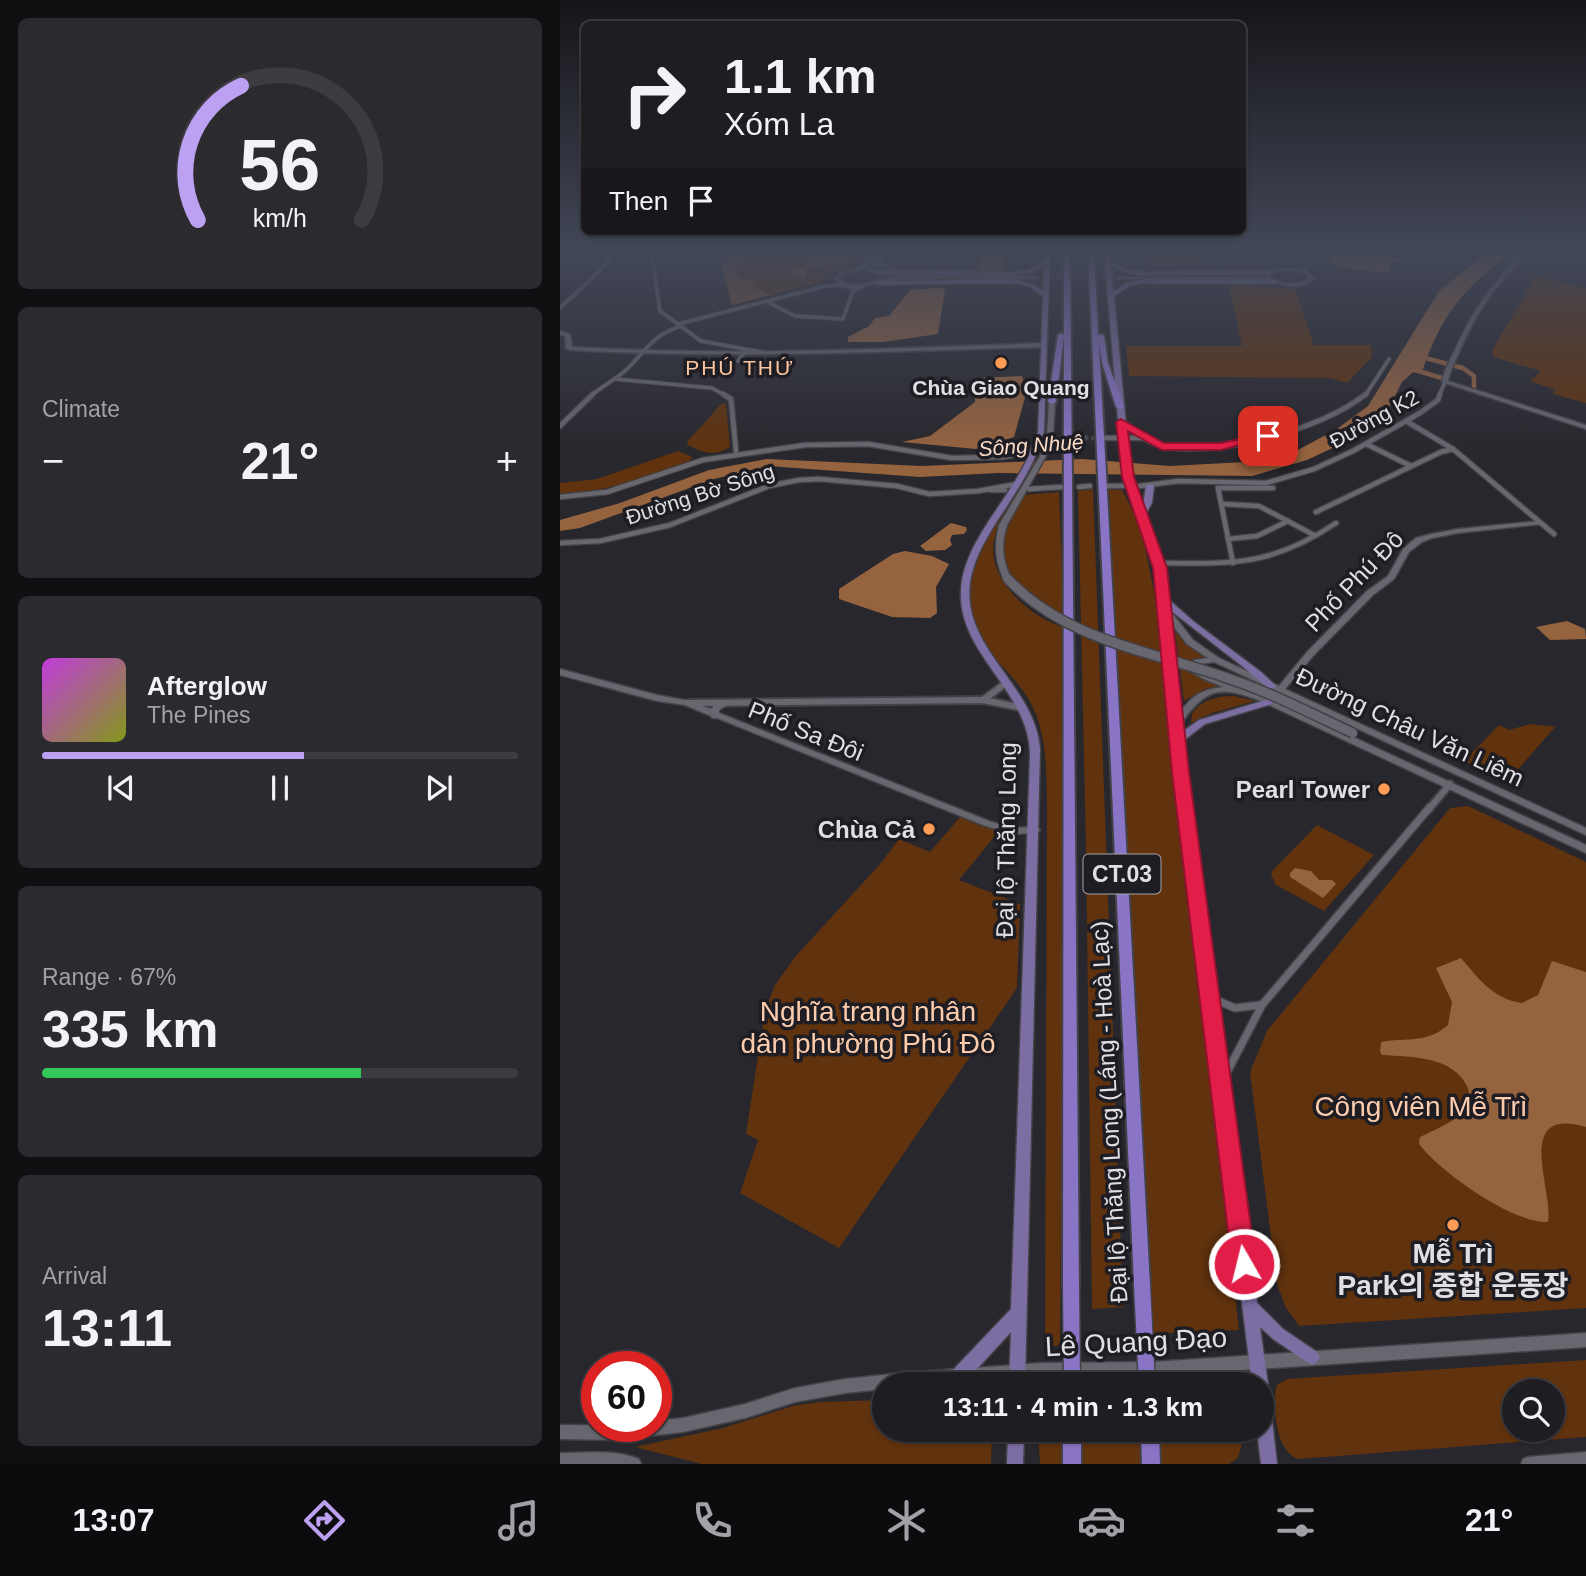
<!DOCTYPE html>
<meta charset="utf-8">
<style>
body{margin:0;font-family:Arial,"Noto Sans KR",sans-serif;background:#2b2a2f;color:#f1f3f6;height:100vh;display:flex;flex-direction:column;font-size:26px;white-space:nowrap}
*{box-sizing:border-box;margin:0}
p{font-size:23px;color:#a1a2a5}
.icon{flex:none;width:38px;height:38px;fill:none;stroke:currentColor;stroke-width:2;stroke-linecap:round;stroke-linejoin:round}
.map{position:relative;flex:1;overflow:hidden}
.drawer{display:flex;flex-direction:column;gap:18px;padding:18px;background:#101013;width:560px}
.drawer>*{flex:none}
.banner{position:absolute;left:21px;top:21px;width:665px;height:214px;border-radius:10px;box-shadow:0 2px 5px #0004,0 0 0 2px #3c3b40;background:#1e1d22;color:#f1f3f6;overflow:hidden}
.fabs{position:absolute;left:942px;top:1379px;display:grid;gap:14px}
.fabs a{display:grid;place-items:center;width:63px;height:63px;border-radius:50%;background:#1e1d22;box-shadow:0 2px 5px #0004,0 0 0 2px #3c3b40;font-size:35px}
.speed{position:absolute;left:21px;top:1351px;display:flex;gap:14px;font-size:35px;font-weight:700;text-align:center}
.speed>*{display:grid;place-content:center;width:91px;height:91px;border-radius:50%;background:#1e1d22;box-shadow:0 2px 5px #0004,0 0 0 2px #3c3b40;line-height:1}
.speed .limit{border:10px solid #d22;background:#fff;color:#111}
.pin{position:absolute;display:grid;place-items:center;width:60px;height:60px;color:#fff;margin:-30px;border-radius:14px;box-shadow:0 4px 10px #0006}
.me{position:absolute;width:77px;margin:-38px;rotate:352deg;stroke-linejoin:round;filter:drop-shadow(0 0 5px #0008)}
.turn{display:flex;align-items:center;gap:24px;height:147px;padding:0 28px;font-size:32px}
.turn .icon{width:91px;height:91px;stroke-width:2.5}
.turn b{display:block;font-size:49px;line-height:60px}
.then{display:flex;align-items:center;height:66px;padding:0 28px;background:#0003;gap:14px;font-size:26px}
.big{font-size:52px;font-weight:600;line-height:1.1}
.drawer .card{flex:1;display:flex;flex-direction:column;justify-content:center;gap:10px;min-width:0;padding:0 24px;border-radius:10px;background:#2b2a2f}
.drawer .dial{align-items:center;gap:0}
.dial svg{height:182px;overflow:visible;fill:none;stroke:#3c3b40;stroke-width:7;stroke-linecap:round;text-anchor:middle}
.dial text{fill:#f1f3f6;stroke:none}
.song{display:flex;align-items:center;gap:21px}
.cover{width:84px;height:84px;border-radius:10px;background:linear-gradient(135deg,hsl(290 70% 55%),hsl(70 70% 35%))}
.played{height:7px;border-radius:4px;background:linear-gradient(90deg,#bca0f2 55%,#3c3b40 55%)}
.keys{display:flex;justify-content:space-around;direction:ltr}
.heat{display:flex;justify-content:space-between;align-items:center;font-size:38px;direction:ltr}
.charge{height:10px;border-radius:5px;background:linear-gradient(90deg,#34c759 67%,#3c3b40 0)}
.trip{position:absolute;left:312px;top:1372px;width:402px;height:70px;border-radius:35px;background:#1e1d22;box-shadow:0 2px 5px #0004,0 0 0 2px #3c3b40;font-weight:600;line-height:70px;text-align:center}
.menu{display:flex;height:112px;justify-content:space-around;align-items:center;background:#0c0c0e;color:#a1a2a5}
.menu .icon{width:49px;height:49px}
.menu .selected{color:#bca0f2}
.menu b{font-size:32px;color:#f1f3f6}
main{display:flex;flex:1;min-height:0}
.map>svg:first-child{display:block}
.green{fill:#60320d;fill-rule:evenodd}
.forest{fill:#83512d}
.water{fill:#96633f}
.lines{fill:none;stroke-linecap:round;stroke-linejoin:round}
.canal{stroke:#96633f;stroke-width:4.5}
.street-tunnel{stroke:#444348;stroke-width:4.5;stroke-dasharray:4.5 2.5;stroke-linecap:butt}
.secondary-tunnel{stroke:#444348;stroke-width:5;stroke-dasharray:5 2.5;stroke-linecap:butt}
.street-far3-casing{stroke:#434246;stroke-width:5}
.street-far2-casing{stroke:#434246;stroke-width:7}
.street-far1-casing{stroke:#434246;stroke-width:10}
.street-casing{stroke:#434246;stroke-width:10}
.secondary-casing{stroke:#434246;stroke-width:3}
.primary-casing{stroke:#434246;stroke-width:3}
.highway-casing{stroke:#434246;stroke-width:4}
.street-far3{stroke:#68666e;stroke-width:3.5}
.street-far2{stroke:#68666e;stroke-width:4.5}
.street-far1{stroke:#68666e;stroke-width:6}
.street{stroke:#68666e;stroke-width:7}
.secondary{fill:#68666e;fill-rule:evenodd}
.primary{fill:#7c6ea3;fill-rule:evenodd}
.highway{fill:#8974c6;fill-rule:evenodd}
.secondary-bridge-casing{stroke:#434246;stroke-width:12;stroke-linecap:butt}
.highway-bridge-casing{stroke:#434246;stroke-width:19;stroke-linecap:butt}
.secondary-bridge{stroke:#68666e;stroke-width:9}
.highway-bridge{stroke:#8974c6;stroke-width:16}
.route{fill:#e11d48;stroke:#92132f;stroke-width:2}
.poi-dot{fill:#fd9c55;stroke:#1e1d23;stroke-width:2.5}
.labels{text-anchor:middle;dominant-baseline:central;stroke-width:7;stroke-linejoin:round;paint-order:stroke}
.far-neighbourhood-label{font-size:21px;letter-spacing:2px;fill:#fcc5a0;stroke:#1e1d23}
.far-poi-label{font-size:21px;font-weight:bold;fill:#e0dfe3;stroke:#1e1d23}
.far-street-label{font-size:21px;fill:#e0dfe3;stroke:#1e1d23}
.far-water-label{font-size:21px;font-style:italic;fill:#fbdbc6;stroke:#1e1d23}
.shield{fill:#1e1d23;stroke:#a6a5a9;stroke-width:2}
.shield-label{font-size:23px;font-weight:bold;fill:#e0dfe3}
.street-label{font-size:24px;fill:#e0dfe3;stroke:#1e1d23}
.poi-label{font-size:24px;font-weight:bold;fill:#e0dfe3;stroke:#1e1d23;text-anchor:end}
.near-park-label{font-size:28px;fill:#fcccad;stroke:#1e1d23}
.near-poi-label{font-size:28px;font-weight:bold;fill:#e0dfe3;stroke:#1e1d23}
.near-street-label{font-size:28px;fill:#e0dfe3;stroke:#1e1d23}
</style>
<main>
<section class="drawer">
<div class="card dial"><svg viewBox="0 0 100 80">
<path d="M14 69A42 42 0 1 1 86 69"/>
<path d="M14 69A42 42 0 0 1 33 10" stroke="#bca0f2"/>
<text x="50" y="56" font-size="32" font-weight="700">56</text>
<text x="50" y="72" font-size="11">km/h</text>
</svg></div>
<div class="card"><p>Climate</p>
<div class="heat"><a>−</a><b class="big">21°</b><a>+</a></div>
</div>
<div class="card">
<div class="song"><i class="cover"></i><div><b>Afterglow</b><p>The Pines</p></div></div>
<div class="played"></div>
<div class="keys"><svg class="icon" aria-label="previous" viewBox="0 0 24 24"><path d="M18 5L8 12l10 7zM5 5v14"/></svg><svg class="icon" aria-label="pause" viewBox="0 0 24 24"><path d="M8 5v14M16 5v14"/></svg><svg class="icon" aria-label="next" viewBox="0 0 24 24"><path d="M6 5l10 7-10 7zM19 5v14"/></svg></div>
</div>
<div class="card"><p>Range · 67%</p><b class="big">335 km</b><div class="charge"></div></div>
<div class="card"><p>Arrival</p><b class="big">13:11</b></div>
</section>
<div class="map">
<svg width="1026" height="1464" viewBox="0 0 1026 1464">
<rect width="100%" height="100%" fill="#28272d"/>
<g class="green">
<path d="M182,250H309L295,265L270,273L262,282L172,305L161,263Z"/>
<path d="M598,250H638L642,266L587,265L588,258L602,259Z"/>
<path d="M976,276L1026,288V403L993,394L996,390L970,381L981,371L933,357V349Z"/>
<path d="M669,284L735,289L754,345H811L812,357L787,383L770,378L569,376L566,346H682Z"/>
<path d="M166,403L170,447C155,457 143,453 128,445L127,442L161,404Z"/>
<path d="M118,451L132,457L130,461C88,475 46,494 0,493V483L37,479Z"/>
<path d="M533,489L563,1307L532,1309L526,848L518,491Z"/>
<path d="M549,490H562L581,527L595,596L679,1330L586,1334Z"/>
<path d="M499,492L504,620C445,578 424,566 463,495Z"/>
<path d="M454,493L456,494C449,506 440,519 436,532C421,576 468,616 505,628L500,1346H485L487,804C486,768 487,731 469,700C457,679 438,665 426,645C389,588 424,543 454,493Z"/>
<path d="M615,631L647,658L627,663L629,670L664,686L645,689L624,701Z"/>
<path d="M674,696L695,701L652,713L631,723L632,714C642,699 658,696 674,696Z"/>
<path d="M971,724L995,727L948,781L904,761L939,725L949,730Z"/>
<path d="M908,806L1026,862V1308L739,1326L726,1308L717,1284L690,1072L707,1031L890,808Z"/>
<path d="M401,816L439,831L399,880L460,904L457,988L279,1248L180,1193L198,1140L186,1134L205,1011L215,985L235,957L321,863L339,839L370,852Z"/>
<path d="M757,825L814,855L764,911L716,885L711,875L713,870Z"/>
<path d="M1026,1360V1437L739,1459C716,1454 711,1404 717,1385L727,1379ZM954,1391H992V1430H954Z"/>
<path d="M324,1400V1430H432L431,1464H142L75,1447L163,1428L233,1406L259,1402Z"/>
<path d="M478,1430H681L682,1443L678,1458L669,1464H480Z"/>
</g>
<g class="forest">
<path d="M182,250H198L197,254L209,250L205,255H186L178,263L175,274L181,280L194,281L192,287L211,295L172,305L161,263Z"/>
<path d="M422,250H446L445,269L417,271Z"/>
</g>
<g class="water">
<path d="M802,250H825L829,256L842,260L830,263V271C821,274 778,267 769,262L770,258L795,255Z"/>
<path d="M931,250H955C905,288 884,309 863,369L852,373L842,382L824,418L796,437L747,460L692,476L439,473L360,477L208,466L154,479L20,528L0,531V520L60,503L149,470L207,459L362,466L522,459L610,466L685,462L716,457L734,452L777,429L808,406L879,291Z"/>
<path d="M286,252H295L297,255C283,267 262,261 245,270L247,277L235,276L228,272L249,264L258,257Z"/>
<path d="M378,288L385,289L378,334L323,342H288V337L309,326L315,318L329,316L350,290Z"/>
<path d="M462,376L467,390L454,437L416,449L342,442L370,436L415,402V378Z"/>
<path d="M391,523L406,527L407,530L404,534L392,535L390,540L392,545L385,550L366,551L360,546Z"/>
<path d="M345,551L372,556L389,564L376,587L377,613L370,618L332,617L279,599V589L333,554Z"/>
<path d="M1007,621L1025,629L1026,639L990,640L976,627Z"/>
<path d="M735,868L751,871L759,880H772L776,884L763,898L730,877V873Z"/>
<path d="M901,958C919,979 933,999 962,1003L978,995L992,961L1026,972V1127C952,1105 994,1192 988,1222C953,1224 879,1171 859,1144L860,1137C874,1130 890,1124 902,1113C909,1107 911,1097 908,1088C894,1056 852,1057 822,1055L820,1052L821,1042C846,1037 867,1044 888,1025L892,1002L876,968Z"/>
</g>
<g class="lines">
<g class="canal">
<path d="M858,356L903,368L914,376V389"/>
<path d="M852,369L885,379"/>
</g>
<path class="street-tunnel" d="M524,438H541"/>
<path class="secondary-tunnel" d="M474,278H559"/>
<g class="street-far3-casing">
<g id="street-far3">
<path d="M91,250L100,311L141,341L201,352"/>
<path d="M206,301L235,316L283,319L293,291L302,287"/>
<path d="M0,308L38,273L56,250"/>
<path d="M118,324L266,286L282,285"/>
<path d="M178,361L185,352"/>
<path d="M55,379L152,388L166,396"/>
<path d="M31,396C42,386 55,380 66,370C87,350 91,336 121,326"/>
<path d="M805,396L829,359"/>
<path d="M879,396L885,382"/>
</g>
</g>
<g class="street-far2-casing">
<g id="street-far2">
<path d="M163,394L171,399L176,451"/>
<path d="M846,421L893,449L994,534"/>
<path d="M561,422C574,430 587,443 603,446C659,457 761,430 806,394"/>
<path d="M0,426L33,394"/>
<path d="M515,438H524"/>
<path d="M541,438H558"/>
<path d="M570,438H584"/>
<path d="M493,439H502"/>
<path d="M806,444L851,466"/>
<path d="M445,453L467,446"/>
<path d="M547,486H563"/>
<path d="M580,486L619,481L706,483L754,469L793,451L860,413L878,400L880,394"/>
<path d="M519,487L530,486"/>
<path d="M469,489L501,487"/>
<path d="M430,490H445"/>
<path d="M0,497L47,492L143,460L245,445L308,444L392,458L442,457L475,452"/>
<path d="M662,504L699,506L754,535"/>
<path d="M756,512L881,452L893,449"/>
<path d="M668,539L697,536L728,521"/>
<path d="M0,543L40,541L110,525L209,486L239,480L259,479L337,486L369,494L418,491L457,484"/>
<path d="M599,563C673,564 712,566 776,523"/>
<path d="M673,563L658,488H713"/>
</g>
</g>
<g class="street-far1-casing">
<g id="street-far1">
<path d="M423,700L446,683"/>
<path d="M128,703L423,700L463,708"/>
<path d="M869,809L890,784"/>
</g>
</g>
<g class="street-casing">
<g id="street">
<path d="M651,998L675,1008L700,1005"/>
<path d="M664,1078L702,1005L870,807"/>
</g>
</g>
<g class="secondary-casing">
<g id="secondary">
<path d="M316,250H321L305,268L339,275L474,276L476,278L474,279H381L344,280L326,281L292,289L284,287L279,284L274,278L285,270L300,268ZM302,270L339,277C333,278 327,278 322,279C307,282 291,291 279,278L288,272Z"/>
<path d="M325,250H330L321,261L339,271V273H335L318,264L316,267L312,266Z"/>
<path d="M966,250H971C938,283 919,307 900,350C896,360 890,370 888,381L1026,425V429L882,382C884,371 889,362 894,352C912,311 933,281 966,250Z"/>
<path d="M721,268L745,270L755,278C742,290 724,288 709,280L559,279L557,278L559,277H705L708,271ZM721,270L742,272L750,278C736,286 723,285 710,277L712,273Z"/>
<path d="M0,331L10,334L12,347C169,356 326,349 484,343L487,345L484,347C325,352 168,359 9,350L6,348L5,336L0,335Z"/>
<path d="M492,400L495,402L493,435L486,456L447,525C441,544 442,560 451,578L450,580H444C435,561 434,545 439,525L480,456L487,435L489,402Z"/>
<path d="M980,521L982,522V524L898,533L872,538L862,542L849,552L834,579L813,595L753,656L725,689L1026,828V835L654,662L640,664L637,668L660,680L713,700L1026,845V853L707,704C665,686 646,684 620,726H614L613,724C627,701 635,690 663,687L644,679L629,671L628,669L634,660L648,658L627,644L603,613L602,611L603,609H609L633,640L659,658L719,686L747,652L807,591L828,576L843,549L856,538L871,534L898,529Z"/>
<path d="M0,669L97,695L130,701L151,709C154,704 165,699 171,700L172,702L159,710V713L429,821L451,828L475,827L478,828L480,830L478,832L475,833L451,834L423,825L157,718H152L151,716L125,705L97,701L0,675Z"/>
<path d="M1026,1333V1347L593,1376L481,1377L381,1384H324V1389L285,1393L235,1402L185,1418L123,1432L53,1440L0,1439V1425L96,1426V1421L123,1418L185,1404L235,1388L285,1379L342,1373L481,1363L593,1362Z"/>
<path d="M1026,1452V1464H961L963,1459L968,1457Z"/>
<path d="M0,1453C25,1453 55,1449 79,1459L81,1464H0Z"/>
</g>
</g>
<g class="primary-casing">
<g id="primary">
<path d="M484,250H490L484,432C478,453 469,471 457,490C442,515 422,540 413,569C391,644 475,681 480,749L465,1384H449L451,1332L405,1382L399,1384L393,1382L391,1376L393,1370L451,1309L470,755C470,691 397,654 401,590C403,547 441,508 461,471C468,459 473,446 478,432L483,296L470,287L454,283L318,285L315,283L318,281L454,279L474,285L483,291L484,265L472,272L453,276L319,274L316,272L319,270L453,272L468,270L484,261Z"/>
<path d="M544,250H550V260L565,269L582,272L710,270L713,272L710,274L582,276L561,271L551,265L553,292L567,283L584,279L714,280L717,282L714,284L584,283L571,285L554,296L570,468L583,505L586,486L590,484L594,486L592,503L586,513L600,553L608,599L633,621L701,672L716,686L714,688H708L682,666L610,610L622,732L639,720L709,699L714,702L712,704L645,724L623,741L697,1303L723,1329L757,1352L760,1357L757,1362L752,1365L747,1362L713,1339L700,1327L708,1384L706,1390L702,1391V1384H692L616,772L602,611L592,553L562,468Z"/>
<path d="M702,1394L708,1396L710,1402L717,1464H701L697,1430H702Z"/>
<path d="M448,1430H464L463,1464H447Z"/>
</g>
</g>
<g class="highway-casing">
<g id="highway">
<path d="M504,250H510L519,1286L517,1292L511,1294L505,1292L503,1286L504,336L496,402L492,404L488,402L498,335L501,333L504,335Z"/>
<path d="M528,250H534L538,335L541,334L544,336L548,363L564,407L560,409L556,407L542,363L539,344L590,1285L588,1291L582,1293L576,1291L574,1285Z"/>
<rect x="503" y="1430" width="18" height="34"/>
<path d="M581,1430H599L600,1464H582Z"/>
</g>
</g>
<use href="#street-far3" class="street-far3"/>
<use href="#street-far2" class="street-far2"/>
<use href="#street-far1" class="street-far1"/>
<use href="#street" class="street"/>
<use href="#secondary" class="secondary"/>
<use href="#primary" class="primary"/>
<use href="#highway" class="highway"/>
<g class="secondary-bridge-casing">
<path id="secondary-bridge" d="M447,578C505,641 592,651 670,679C712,693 752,714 793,733"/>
</g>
<g class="highway-bridge-casing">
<g id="highway-bridge">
<path d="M582,1285L587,1384"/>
<path d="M511,1286L512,1384"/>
</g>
</g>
<use href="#secondary-bridge" class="secondary-bridge"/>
<use href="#highway-bridge" class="highway-bridge"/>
</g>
<linearGradient id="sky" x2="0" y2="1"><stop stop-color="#161519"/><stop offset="0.55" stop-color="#424757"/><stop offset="1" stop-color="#424757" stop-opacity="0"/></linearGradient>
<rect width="1026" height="455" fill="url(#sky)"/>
<path class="route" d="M561,419L604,443H661L708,433L714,436L661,450H602L568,431L574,477L607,568L629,772L696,1264L693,1273L684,1276L676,1273L672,1264L612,772L593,568L562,477L556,422Z"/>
<g class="poi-dot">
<circle cx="441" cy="363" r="7"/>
<circle cx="824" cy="789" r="7"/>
<circle cx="369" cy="829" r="7"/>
<circle cx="893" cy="1225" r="7"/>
</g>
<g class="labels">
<g class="far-neighbourhood-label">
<text x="180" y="367">PHÚ THỨ</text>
</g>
<g class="far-poi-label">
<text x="441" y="387">Chùa Giao Quang</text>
</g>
<g class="far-street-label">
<text transform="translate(814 419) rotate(-29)">Đường K2</text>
<text transform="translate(140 494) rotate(-18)">Đường Bờ Sông</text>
</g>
<g class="far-water-label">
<text transform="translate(471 445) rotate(-4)">Sông Nhuệ</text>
</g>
<rect class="shield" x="523.5" y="854.5" width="77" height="39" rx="5"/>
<g class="shield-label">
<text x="562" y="874">CT.03</text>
</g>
<g class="street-label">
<text transform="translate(794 581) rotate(-46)">Phố Phú Đô</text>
<text transform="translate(850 727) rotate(25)">Đường Châu Văn Liêm</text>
<text transform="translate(246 731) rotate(22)">Phố Sa Đôi</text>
<text transform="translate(446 840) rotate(-89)">Đại lộ Thăng Long</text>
<text transform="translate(549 1112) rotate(-93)">Đại lộ Thăng Long (Láng - Hoà Lạc)</text>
</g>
<g class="poi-label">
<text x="810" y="789">Pearl Tower</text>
<text x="355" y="829">Chùa Cả</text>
</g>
<g class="near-park-label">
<text x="308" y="1011">Nghĩa trang nhân<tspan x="308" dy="32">dân phường Phú Đô</tspan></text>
<text x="861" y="1106">Công viên Mễ Trì</text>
</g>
<g class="near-poi-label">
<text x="893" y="1253">Mễ Trì<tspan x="893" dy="32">Park의 종합 운동장</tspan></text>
</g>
<g class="near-street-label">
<text transform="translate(576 1342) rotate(-3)">Lê Quang Đạo</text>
</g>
</g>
</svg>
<div class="fabs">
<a><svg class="icon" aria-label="search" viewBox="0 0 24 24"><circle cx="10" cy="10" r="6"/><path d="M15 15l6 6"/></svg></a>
</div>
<div class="speed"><div class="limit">60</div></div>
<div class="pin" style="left:708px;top:436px;background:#d93025"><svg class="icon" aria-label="arrive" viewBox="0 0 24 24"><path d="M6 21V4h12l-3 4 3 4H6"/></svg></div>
<svg class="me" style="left:684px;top:1264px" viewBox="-20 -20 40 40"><circle r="17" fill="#e11d48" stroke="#fff" stroke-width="3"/><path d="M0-11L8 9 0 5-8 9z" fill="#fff"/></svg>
<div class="trip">13:11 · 4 min · 1.3 km</div>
<div class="banner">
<div class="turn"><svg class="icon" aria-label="right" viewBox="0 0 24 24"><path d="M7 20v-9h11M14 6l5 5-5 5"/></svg><div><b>1.1 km</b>Xóm La</div></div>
<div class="then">Then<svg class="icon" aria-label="arrive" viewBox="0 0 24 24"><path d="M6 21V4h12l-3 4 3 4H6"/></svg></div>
</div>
</div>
</main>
<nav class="menu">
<b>13:07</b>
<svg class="icon selected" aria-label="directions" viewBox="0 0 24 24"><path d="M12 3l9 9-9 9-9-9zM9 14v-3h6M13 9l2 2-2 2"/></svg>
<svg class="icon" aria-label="music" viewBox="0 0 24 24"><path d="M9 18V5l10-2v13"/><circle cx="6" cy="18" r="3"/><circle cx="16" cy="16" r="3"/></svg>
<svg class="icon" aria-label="phone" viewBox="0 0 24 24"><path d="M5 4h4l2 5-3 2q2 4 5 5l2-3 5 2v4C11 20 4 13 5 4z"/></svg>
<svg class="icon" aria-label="climate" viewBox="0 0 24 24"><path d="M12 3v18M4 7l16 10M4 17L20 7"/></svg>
<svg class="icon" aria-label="car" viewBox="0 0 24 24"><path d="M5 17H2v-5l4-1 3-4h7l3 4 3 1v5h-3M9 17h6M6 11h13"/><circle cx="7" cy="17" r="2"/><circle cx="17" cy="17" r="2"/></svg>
<svg class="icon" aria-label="filters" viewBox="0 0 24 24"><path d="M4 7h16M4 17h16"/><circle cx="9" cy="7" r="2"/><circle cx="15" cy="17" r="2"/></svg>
<b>21°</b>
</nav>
